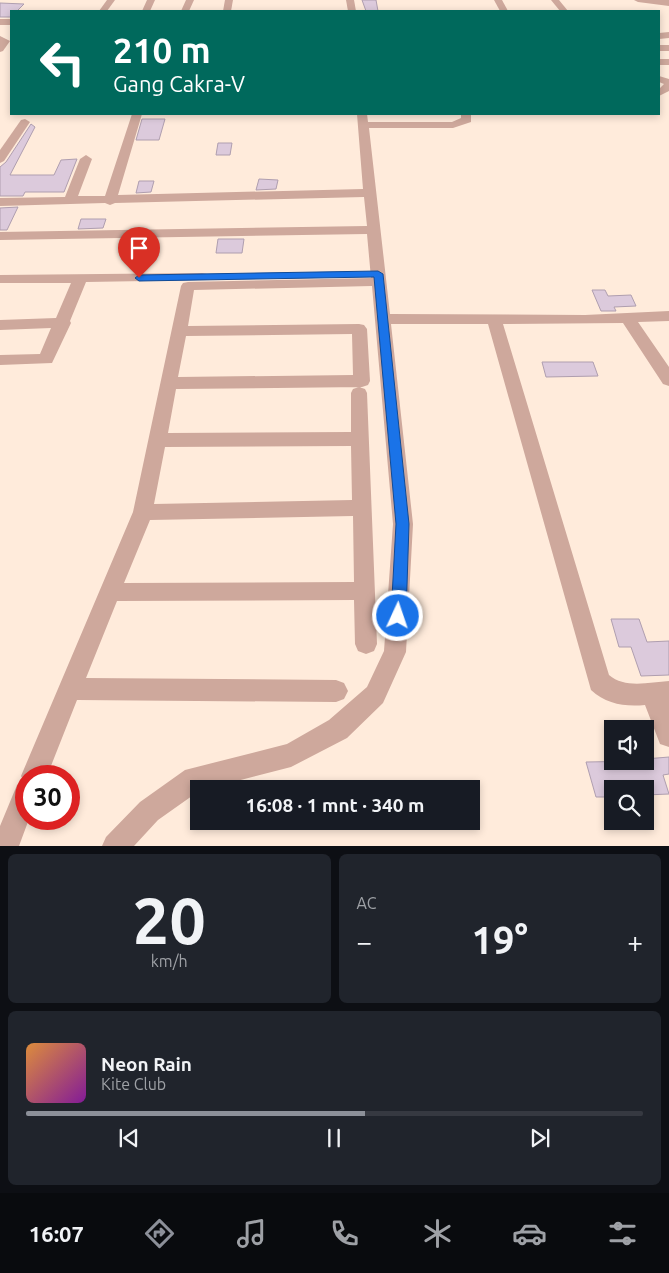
<!DOCTYPE html>
<html lang="id">
<meta charset="utf-8">
<style>
body{margin:0;font-family:Ubuntu,sans-serif;background:#20242c;color:#f1f3f6;height:100vh;display:flex;flex-direction:column;font-size:19px;white-space:nowrap}
*{box-sizing:border-box;margin:0}
p{font-size:16px;color:#9ea1a6}
.icon{flex:none;width:28px;height:28px;fill:none;stroke:currentColor;stroke-width:2;stroke-linecap:round;stroke-linejoin:round}
.map{position:relative;height:846px;overflow:hidden}
.panel{display:flex;flex-direction:column;gap:8px;padding:8px;background:#0d0f14;flex:1}
.panel>*{flex:none}
.banner{position:absolute;left:10px;top:10px;width:650px;height:105px;border-radius:0px;box-shadow:0 2px 8px #0003;background:#00695c;color:#fff;overflow:hidden}
.controls{position:absolute;left:604px;top:720px;display:grid;gap:10px}
.controls a{display:grid;place-items:center;width:50px;height:50px;border-radius:0px;background:#171b24;box-shadow:0 2px 8px #0003;font-size:25px}
.speed{position:absolute;left:15px;top:765px;display:flex;gap:10px;font-size:25px;font-weight:700;text-align:center}
.speed>*{display:grid;place-content:center;width:65px;height:65px;border-radius:50%;background:#171b24;box-shadow:0 2px 8px #0003;line-height:1}
.speed .limit{border:8px solid #d22;background:#fff;color:#111}
.pin{position:absolute;display:grid;place-items:center;width:42px;height:42px;color:#fff;margin:-51px -21px;border-radius:50% 50% 50% 0;rotate:-45deg;box-shadow:0 0 5px #0007}
.pin .icon{rotate:45deg}
.me{position:absolute;width:55px;margin:-28px;rotate:3deg;stroke-linejoin:round;filter:drop-shadow(0 0 4px #0008)}
.turn{display:flex;align-items:center;gap:18px;height:105px;padding:0 20px;font-size:22px}
.turn .icon{width:65px;height:65px;stroke-width:2.5}
.turn b{display:block;font-size:35px;line-height:42px}
.big{font-size:38px;font-weight:700;line-height:1.1}
.panel .tile{flex:1;display:flex;flex-direction:column;justify-content:center;gap:8px;min-width:0;padding:0 18px;border-radius:8px;background:#20242c}
.panel .dial{align-items:center;gap:0}
.dial b{font-size:65px;line-height:1}
.song{display:flex;align-items:center;gap:15px}
.cover{width:60px;height:60px;border-radius:8px;background:linear-gradient(135deg,hsl(30 70% 55%),hsl(290 70% 35%))}
.played{height:5px;border-radius:2px;background:linear-gradient(90deg,#8c9099 55%,#363941 55%)}
.keys{display:flex;justify-content:space-around;direction:ltr}
.heat{display:flex;justify-content:space-between;align-items:center;font-size:28px;direction:ltr}
.panel .tiles{flex:1;display:grid;gap:8px;grid-template-columns:1fr 1fr}
.tile:last-child{grid-column:span 2}
.trip{position:absolute;left:190px;top:780px;width:290px;height:50px;border-radius:0px;background:#171b24;box-shadow:0 2px 8px #0003;font-weight:700;line-height:50px;text-align:center}
.tabs{display:flex;height:80px;justify-content:space-around;align-items:center;background:#090b0e;color:#9ea1a6}
.tabs .icon{width:35px;height:35px}
.tabs .selected{color:#8c9099}
.tabs b{font-size:22px;color:#f1f3f6}
.map>svg:first-child{display:block}
.building{fill:#dccadc;stroke:#af9eaf}
.lines{fill:none;stroke-linecap:round;stroke-linejoin:round}
.street{fill:#cea89c;fill-rule:evenodd}
.route{fill:#1a73e8;stroke:#114b97}
</style>
<div class="map">
<svg width="669" height="846" viewBox="0 0 669 846">
<rect width="100%" height="100%" fill="#ffebdb"/>
<g class="building">
<path d="M362,0H376L378,11H366Z"/>
<path d="M0,3L24,4L17,11H11V17H0Z"/>
<path d="M142,119H165L159,140H136Z"/>
<path d="M31,124L35,127L10,175H54L61,160L77,159L64,192H25L23,196H0V167L6,162Z"/>
<path d="M218,143H232L230,155H216Z"/>
<path d="M259,179L278,180L276,189L256,190Z"/>
<path d="M139,181H154L151,192L136,193Z"/>
<path d="M18,207L7,230H0V208Z"/>
<path d="M81,219H106L103,228L78,229Z"/>
<path d="M218,239H244L242,253H216Z"/>
<path d="M592,290H605L608,296L631,295L636,306L614,307L616,311H601Z"/>
<path d="M542,362H593L598,376L546,377Z"/>
<path d="M611,619H639L647,642L669,641V675L641,676L631,647H619Z"/>
<path d="M669,757V774L663,775L669,794L645,795V789H612V797H596L586,762L645,761V759Z"/>
</g>
<g class="lines">
<g class="street">
<path d="M107,0H115L107,11H99Z"/>
<path d="M147,0H155L150,11H142Z"/>
<path d="M186,0H194L189,11H181Z"/>
<path d="M225,0H233L231,11H223Z"/>
<path d="M346,0H354L356,11H348Z"/>
<path d="M494,0H502L508,11H500Z"/>
<path d="M551,0H559L568,11H560Z"/>
<path d="M634,0H669V6L638,2Z"/>
<rect x="0" y="19" width="11" height="6"/>
<path d="M669,32V38L659,39V33Z"/>
<path d="M0,36L10,41L3,51L0,52Z"/>
<rect x="659" y="45" width="10" height="6"/>
<rect x="659" y="59" width="10" height="6"/>
<path d="M659,76L669,79V91L659,96V89L664,84L659,82Z"/>
<path d="M132,114H142L118,195L363,189L357,114H367L368,122H452L461,118V114H471V122L453,128H369L390,314L585,315L669,311V321L638,322L669,367V386L663,384L623,323L503,324L609,675C625,689 650,682 669,681V747L660,744L645,705C625,707 606,704 591,690L488,324H391L413,524L406,652L383,703L347,738L291,767L206,789H199V791L158,820L134,846H102L106,837L140,802L185,770L287,744L329,720L367,687L384,651L393,524L372,286L194,290L188,326L359,324L364,325L367,329L370,381L368,385L362,387L176,389L168,433L351,432V393L353,389L359,387L365,389L367,393L377,644L374,651L366,654L358,651L355,644L354,600L117,601L86,678L336,680L344,683L348,691L344,699L336,702L77,700L47,776H26V819H29L19,846H0V826L17,785L24,782L21,776L133,512L181,286L183,283L188,282L371,278L367,234L0,240V232L367,226L364,197L115,203L110,205L105,203L0,206V198L65,197L80,159L86,155L92,159L78,196H105ZM352,334L353,375L178,377L186,336ZM351,446L352,500L154,504L165,447ZM353,516L354,582L124,583L150,520Z"/>
<path d="M25,119L30,122L4,161L0,163V150L21,120Z"/>
<path d="M202,273L207,274L209,277L207,280L86,282L70,321L71,323L52,363L0,365V355L40,354L51,328L0,330V320L56,318L71,283H0V275Z"/>
</g>
</g>
<path class="route" d="M378,271L383,274L409,524L406,616L403,620L398,622L394,620L391,616L396,524L374,277L139,281L135,278L139,275Z"/>
</svg>
<div class="controls">
<a><svg class="icon" aria-label="sound" viewBox="0 0 24 24"><path d="M4 9h4l5-4v14l-5-4H4zM17 9q2 3 0 6"/></svg></a>
<a><svg class="icon" aria-label="search" viewBox="0 0 24 24"><circle cx="10" cy="10" r="6"/><path d="M15 15l6 6"/></svg></a>
</div>
<div class="speed"><div class="limit">30</div></div>
<div class="pin" style="left:139px;top:278px;background:#d93025"><svg class="icon" aria-label="arrive" viewBox="0 0 24 24"><path d="M6 21V4h12l-3 4 3 4H6"/></svg></div>
<svg class="me" style="left:398px;top:616px" viewBox="-20 -20 40 40"><circle r="17" fill="#1a73e8" stroke="#fff" stroke-width="3"/><path d="M0-11L8 9 0 5-8 9z" fill="#fff"/></svg>
<div class="trip">16:08 · 1 mnt · 340 m</div>
<div class="banner">
<div class="turn"><svg class="icon" aria-label="left" viewBox="0 0 24 24"><path d="M17 20v-9H6M10 6l-5 5 5 5"/></svg><div><b>210 m</b>Gang Cakra-V</div></div>
</div>
</div>
<section class="panel">
<div class="tiles">
<div class="tile dial"><b>20</b><p>km/h</p></div>
<div class="tile"><p>AC</p>
<div class="heat"><a>−</a><b class="big">19°</b><a>+</a></div>
</div>
<div class="tile">
<div class="song"><i class="cover"></i><div><b>Neon Rain</b><p>Kite Club</p></div></div>
<div class="played"></div>
<div class="keys"><svg class="icon" aria-label="previous" viewBox="0 0 24 24"><path d="M18 5L8 12l10 7zM5 5v14"/></svg><svg class="icon" aria-label="pause" viewBox="0 0 24 24"><path d="M8 5v14M16 5v14"/></svg><svg class="icon" aria-label="next" viewBox="0 0 24 24"><path d="M6 5l10 7-10 7zM19 5v14"/></svg></div>
</div>
</div>
</section>
<nav class="tabs">
<b>16:07</b>
<svg class="icon selected" aria-label="directions" viewBox="0 0 24 24"><path d="M12 3l9 9-9 9-9-9zM9 14v-3h6M13 9l2 2-2 2"/></svg>
<svg class="icon" aria-label="music" viewBox="0 0 24 24"><path d="M9 18V5l10-2v13"/><circle cx="6" cy="18" r="3"/><circle cx="16" cy="16" r="3"/></svg>
<svg class="icon" aria-label="phone" viewBox="0 0 24 24"><path d="M5 4h4l2 5-3 2q2 4 5 5l2-3 5 2v4C11 20 4 13 5 4z"/></svg>
<svg class="icon" aria-label="climate" viewBox="0 0 24 24"><path d="M12 3v18M4 7l16 10M4 17L20 7"/></svg>
<svg class="icon" aria-label="car" viewBox="0 0 24 24"><path d="M5 17H2v-5l4-1 3-4h7l3 4 3 1v5h-3M9 17h6M6 11h13"/><circle cx="7" cy="17" r="2"/><circle cx="17" cy="17" r="2"/></svg>
<svg class="icon" aria-label="filters" viewBox="0 0 24 24"><path d="M4 7h16M4 17h16"/><circle cx="9" cy="7" r="2"/><circle cx="15" cy="17" r="2"/></svg>
</nav>
